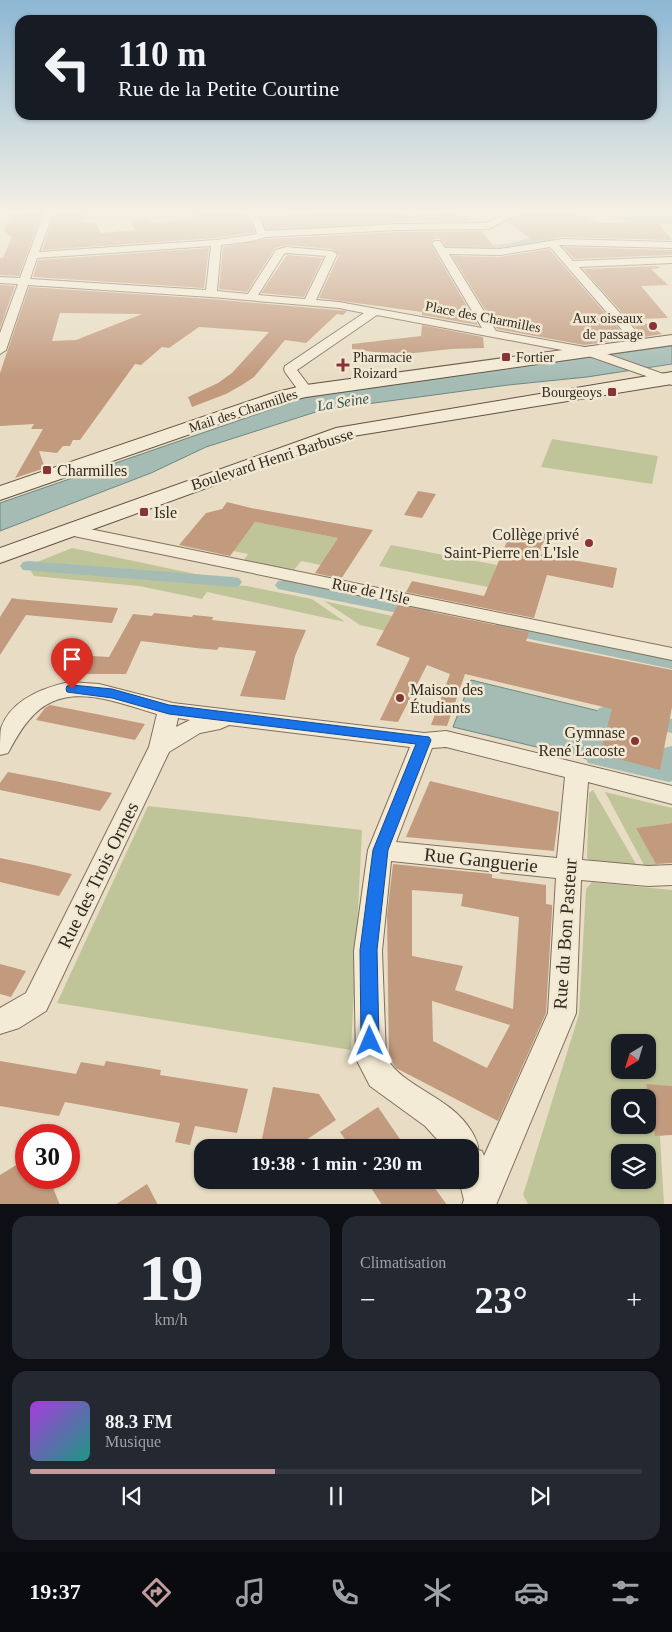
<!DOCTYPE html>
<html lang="fr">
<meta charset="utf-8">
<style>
body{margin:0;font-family:Georgia,serif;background:#242831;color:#f1f3f6;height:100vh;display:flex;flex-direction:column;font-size:19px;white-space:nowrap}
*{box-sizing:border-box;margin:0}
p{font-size:16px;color:#9ea1a6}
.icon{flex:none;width:28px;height:28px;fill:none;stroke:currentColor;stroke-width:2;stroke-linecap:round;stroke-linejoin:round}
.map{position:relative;height:1204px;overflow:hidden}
.panel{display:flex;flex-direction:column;gap:12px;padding:12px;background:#0d0f14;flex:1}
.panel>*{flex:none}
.hud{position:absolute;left:15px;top:15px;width:642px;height:105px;border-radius:15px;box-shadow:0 1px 4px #0004;background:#171b24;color:#f1f3f6;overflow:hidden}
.needle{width:32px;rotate:218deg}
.tools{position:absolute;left:611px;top:1034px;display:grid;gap:10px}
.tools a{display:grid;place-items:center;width:45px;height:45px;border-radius:10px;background:#171b24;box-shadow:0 1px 4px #0004;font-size:25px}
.speed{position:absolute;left:15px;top:1124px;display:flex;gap:10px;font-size:25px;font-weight:700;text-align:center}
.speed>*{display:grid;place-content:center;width:65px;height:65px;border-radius:50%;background:#171b24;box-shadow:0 1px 4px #0004;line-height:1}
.speed .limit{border:8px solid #d22;background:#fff;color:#111}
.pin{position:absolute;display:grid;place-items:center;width:42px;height:42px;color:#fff;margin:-51px -21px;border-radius:50% 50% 50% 0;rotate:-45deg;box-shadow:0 0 5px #0007}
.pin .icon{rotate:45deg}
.me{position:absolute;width:55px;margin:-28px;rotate:359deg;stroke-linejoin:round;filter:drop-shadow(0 0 4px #0008)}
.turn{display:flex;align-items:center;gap:18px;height:105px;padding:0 20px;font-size:22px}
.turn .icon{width:65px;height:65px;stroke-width:2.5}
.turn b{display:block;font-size:35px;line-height:42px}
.big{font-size:38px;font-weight:700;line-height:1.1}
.panel .card{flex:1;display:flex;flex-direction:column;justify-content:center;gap:8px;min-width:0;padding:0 18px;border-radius:15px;background:#242831}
.panel .dial{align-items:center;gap:0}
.dial b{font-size:65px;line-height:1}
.song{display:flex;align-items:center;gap:15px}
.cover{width:60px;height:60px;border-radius:8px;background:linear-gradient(135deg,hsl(280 70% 55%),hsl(170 70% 35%))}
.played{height:5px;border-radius:2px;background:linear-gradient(90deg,#c29d9f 40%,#363941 40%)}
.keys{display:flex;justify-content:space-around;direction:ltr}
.heat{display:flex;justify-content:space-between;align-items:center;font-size:28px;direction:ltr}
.panel .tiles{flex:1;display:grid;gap:12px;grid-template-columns:1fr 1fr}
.card:last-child{grid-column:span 2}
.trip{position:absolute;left:194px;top:1139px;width:285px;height:50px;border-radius:15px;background:#171b24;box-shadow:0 1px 4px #0004;font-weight:700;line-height:50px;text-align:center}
.tab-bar{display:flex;height:80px;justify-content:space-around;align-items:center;background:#090b0e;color:#9ea1a6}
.tab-bar .icon{width:35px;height:35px}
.tab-bar .current{color:#c29d9f}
.tab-bar b{font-size:22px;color:#f1f3f6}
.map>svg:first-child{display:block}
.green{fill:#c0c599;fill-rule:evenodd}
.water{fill:#a5bcb5;stroke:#6d8882}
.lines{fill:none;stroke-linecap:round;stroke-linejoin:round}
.canal{fill:#a5bcb5;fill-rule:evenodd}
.river{fill:#a5bcb5;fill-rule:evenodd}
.building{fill:#c29a7e;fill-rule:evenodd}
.minor-casing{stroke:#806f5c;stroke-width:2}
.secondary-casing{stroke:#625140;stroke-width:2}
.minor{fill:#f4ebd6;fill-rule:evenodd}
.secondary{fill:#f4ebd6;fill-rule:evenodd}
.route{fill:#1a73e8;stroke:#114b97}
.poi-dot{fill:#883435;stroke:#f0e8d2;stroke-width:2}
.labels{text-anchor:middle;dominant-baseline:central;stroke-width:5;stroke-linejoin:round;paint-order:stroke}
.far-street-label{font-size:14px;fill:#32281f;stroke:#f0e8d2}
.far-poi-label{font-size:14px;fill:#32281f;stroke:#f0e8d2;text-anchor:end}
.far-water-label{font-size:15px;font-style:italic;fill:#30504e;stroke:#f0e8d2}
.street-label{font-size:16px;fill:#32281f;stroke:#f0e8d2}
.poi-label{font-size:16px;fill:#32281f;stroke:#f0e8d2;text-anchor:start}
.near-street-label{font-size:19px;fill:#32281f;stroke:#f0e8d2}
</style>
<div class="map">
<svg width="672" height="1205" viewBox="0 0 672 1205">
<rect width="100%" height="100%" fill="#e8ddc4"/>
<g class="green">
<path d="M251,210H383L387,227L267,233L259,218Z"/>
<path d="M552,439L658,456L652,484L541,467Z"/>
<path d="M255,522L338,538L321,565L301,561L294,570L244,560L248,554L233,551Z"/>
<path d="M391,545L497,565L488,587L379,566Z"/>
<path d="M72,548L205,576L37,562Z"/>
<path d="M30,570L247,586L312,599L345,622L207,592L202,599L139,586L34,576Z"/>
<path d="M324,601L479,635L472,651L360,625Z"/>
<path d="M593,790L636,864L593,862L587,858L589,793Z"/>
<path d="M605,792L672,808V823L637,828L659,868L644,865Z"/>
<path d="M148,806L362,830L351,1050L57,1003Z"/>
<path d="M592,882L672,890V1086L646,1085L655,1136H660L664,1204H528L523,1195L579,1014L586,889ZM620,1042H648V1070H620ZM620,1098H648V1125H620ZM620,1152H648V1180H620Z"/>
</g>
<g class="water">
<path d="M672,346V364L587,377L508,385L322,410L206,447L151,473L0,531V503L295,401L304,396Z"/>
<path d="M471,680L607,713L595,761L453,727Z"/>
</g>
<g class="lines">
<g class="canal">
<path d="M29,561L233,577L239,578L242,582L239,586L233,587L23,570L20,566L23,562Z"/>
<path d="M284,580L422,606L429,608L431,612L429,616L422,618L278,589L275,585L278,581Z"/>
<path d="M503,622L672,657V669L496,632L493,628L496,624Z"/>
<path d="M607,706L672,719V733L616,722L609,752L659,763L664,748L672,746V781L669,782L588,763L585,757L596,713L599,708Z"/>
</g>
<g class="river">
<path d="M570,210H584L589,220L586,223C560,236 530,252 500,254C476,256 452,252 427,252C415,253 397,259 386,257L384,253L386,249C426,238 464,248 504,244C528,241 552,228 573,218Z"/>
<path d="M593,210H614L643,215L672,214V224H636L596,213Z"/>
</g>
</g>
<g class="building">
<path d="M43,210L19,276L0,275V258H3L12,237L4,231L11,215H21L22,211Z"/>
<path d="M56,210H84L83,213L86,212L83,223L95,222L101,233L135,230L130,220L149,219L152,223L199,218L190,210H239L251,223L255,232L216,238L42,250Z"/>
<path d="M397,210H401L408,216L456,213L458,216L468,215L473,221L397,222L266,229L261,217Z"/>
<path d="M526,210H550L557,212L564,211L602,223H658L672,240L562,237L535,241L507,222L524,214Z"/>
<path d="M481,231L494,247L446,246L440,239H434L430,243L478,325L422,315V312L319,298L339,255L332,249L286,245L275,248L247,292L219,289L223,247L266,239L397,232Z"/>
<path d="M563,247L672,250V255L574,259Z"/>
<path d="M209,248L204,288L33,277L38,260Z"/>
<path d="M549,249L628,339L584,345L497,329L452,256L500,257Z"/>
<path d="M287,255L323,258L304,297L261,293Z"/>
<path d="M657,266L661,268L651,269L668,285L641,286L668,318L639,319L662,334L644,337L583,269Z"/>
<path d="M0,285L15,286L0,328Z"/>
<path d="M29,287L211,299L347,311L343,315L337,314L306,343L285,340L254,377L242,385L226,394L192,407L188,397L218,383L232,373L269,332L199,327L169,348L162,347L141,365L135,364L80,440H73L70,446H63L57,453L39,451L45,468L15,478L43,429H31L34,424L0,426V373ZM60,313L142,314L76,340L52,341Z"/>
<path d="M422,325L483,337L484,348L451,349L396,355L352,349V344L421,336Z"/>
<path d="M418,491L436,494L422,518L404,515Z"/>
<path d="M227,502L251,508L373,530L341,579L315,573L338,538L255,522L230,556L179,545L206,513L222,509Z"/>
<path d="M513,527L547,533L539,554L617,568L613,588L547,575L534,618L406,592L412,581L484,596Z"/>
<path d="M12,598L17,599L118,608L112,623L26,615L0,655V617Z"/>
<path d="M398,605L529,632L526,641L672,670V707L660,770L600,754L612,709L465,674L447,726L431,725L450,674L427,665L398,722L380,720L410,658L376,645Z"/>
<path d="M154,613L192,617L193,615L213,617L212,620L306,630L295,656L285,700L240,696L256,651L219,647L217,650L196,648L141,641L126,674H82L92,656L109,657L133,614L152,616Z"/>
<path d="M50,705L96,714L145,724L135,740L36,720L45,708Z"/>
<path d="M8,772L60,782L112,793L100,811L0,790V783Z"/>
<path d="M430,781L559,812L554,851L406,837Z"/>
<path d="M672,823V863L656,864L636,828Z"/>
<path d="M0,858L34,865L72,874L59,896L0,882Z"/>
<path d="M393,864L492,874V878L546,885V904L552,905V911L546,1013L498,1121L396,1068L389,1058L387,915ZM412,890L463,894L461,906L519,917L513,1009L455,990L463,966L412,956ZM432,1001L510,1025L487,1068L433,1041Z"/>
<path d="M0,964L26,971L11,997L0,994Z"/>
<path d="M0,1061L76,1074L81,1062L104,1066L106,1061L161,1070L160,1075L248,1089L237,1133L195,1126L190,1145L175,1142L180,1123L65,1102L59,1116L0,1106Z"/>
<path d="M646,1084L672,1086V1135L655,1136Z"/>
<path d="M273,1087L319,1094L336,1120L294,1148H260Z"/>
<path d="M378,1107L406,1148H351L340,1132Z"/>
<path d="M26,1159V1178H49L60,1205H0V1175Z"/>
<path d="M366,1180H429L447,1205H382Z"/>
<path d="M147,1184L158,1205H115Z"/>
</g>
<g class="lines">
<g class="minor-casing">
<g id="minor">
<path d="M45,210H54L39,252L216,240L257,234L253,222L241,210H250L260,219L265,231L397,224L486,223L514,210H524L523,212L488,229L397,230L266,237L252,241L221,245L217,291L248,294L276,250L286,247L332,251L337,254L316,300L339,302L482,328L432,243L434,241H440L445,248L500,249L562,239L672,242V248L559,245L573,261L672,257V263L579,267L645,341L647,344L641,348L637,347L550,247L500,255L449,254L496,331L590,348L672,377V385L583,354L377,315L297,370L313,391L306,395L301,394L285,372L284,369L285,366L364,313L339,308L211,297L28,285L6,350L0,354V333L18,284L0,283V277L20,278ZM211,246L206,290L30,279L37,258ZM287,253L326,256L305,299L258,295L284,254Z"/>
<path d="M70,525L672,648V660L64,534L62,530L64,526Z"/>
<path d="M69,682L99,684L173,703L424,733L446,731L672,786V804L588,782L582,860L648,866L672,865V885L648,886L581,880L576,1013L496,1205H462L464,1200L459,1180H470V1148H445L425,1126L370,1086L356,1059L354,951L368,850L410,747L229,725L220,729L200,733L169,752L46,1011L19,1028L0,1034V1008L26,993L149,747L157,714C114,702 63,678 29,720C20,730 14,742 8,753L0,755C0,747 0,735 1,728C11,700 42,688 69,682ZM178,718L190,720L176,727ZM446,747L565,777L557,858L396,842L432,748ZM391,861L556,878L548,1013L484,1156L482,1151L478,1150C479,1144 475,1138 472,1132C450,1095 404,1089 386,1057L382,951Z"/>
</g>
</g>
<g class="secondary-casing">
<g id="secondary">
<path d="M672,335V345L306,397L280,403L0,500V486L273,393L306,385Z"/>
<path d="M672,372V384L347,437L0,563V548L336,428Z"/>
</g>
</g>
<use href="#minor" class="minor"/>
<use href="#secondary" class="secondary"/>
</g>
<linearGradient id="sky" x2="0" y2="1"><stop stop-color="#8db7d4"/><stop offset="0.56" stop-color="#f5f0e4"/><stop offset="1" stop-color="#f5f0e4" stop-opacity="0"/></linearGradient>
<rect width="672" height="378" fill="url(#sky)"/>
<path class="route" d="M72,685L112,689L169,705L429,737L431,740L388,850L377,950L379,1041L377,1047L370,1049L364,1047L361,1041L360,950L373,850L416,744L169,714L112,698L67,692L66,689L67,686Z"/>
<g class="poi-dot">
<circle cx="653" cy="326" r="5"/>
<rect x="501" y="352" width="10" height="10" rx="2.5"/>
<path d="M340.5 357.5h5v5h5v5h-5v5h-5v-5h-5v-5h5z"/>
<rect x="607" y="387" width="10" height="10" rx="2.5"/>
<rect x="42" y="465" width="10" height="10" rx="2.5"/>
<rect x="139" y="507" width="10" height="10" rx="2.5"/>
<circle cx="589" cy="543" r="5"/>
<circle cx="400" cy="698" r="5"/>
<circle cx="635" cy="741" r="5"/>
</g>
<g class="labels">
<g class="far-street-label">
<text transform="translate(483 317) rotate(11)">Place des Charmilles</text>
<text transform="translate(243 411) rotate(-18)">Mail des Charmilles</text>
</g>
<g class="far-poi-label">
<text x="643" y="318">Aux oiseaux<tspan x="643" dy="16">de passage</tspan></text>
<text x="353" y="357" text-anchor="start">Pharmacie<tspan x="353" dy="16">Roizard</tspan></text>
<text x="516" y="357" text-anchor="start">Fortier</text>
<text x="602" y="392">Bourgeoys</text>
</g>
<g class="far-water-label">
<text transform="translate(343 402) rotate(-9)">La Seine</text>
</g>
<g class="street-label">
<text transform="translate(272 459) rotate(-18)">Boulevard Henri Barbusse</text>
<text transform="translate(371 591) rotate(12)">Rue de l'Isle</text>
</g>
<g class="poi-label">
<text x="57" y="470">Charmilles</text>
<text x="154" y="512">Isle</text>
<text x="579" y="534" text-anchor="end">Collège privé<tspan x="579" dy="18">Saint-Pierre en L'Isle</tspan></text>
<text x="410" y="689">Maison des<tspan x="410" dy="18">Étudiants</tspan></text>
<text x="625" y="732" text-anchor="end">Gymnase<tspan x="625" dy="18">René Lacoste</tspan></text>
</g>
<g class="near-street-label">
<text transform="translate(481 860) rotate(6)">Rue Ganguerie</text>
<text transform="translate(98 875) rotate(-64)">Rue des Trois Ormes</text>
<text transform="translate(565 934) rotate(-86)">Rue du Bon Pasteur</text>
</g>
</g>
</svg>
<div class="tools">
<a><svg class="needle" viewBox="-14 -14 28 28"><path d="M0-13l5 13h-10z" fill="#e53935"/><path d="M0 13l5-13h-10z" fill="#9ea1a6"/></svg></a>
<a><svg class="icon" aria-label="search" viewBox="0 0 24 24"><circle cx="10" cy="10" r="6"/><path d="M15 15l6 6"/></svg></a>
<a><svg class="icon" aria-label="layers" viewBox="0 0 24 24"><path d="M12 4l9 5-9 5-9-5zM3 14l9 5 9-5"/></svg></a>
</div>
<div class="speed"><div class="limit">30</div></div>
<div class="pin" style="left:72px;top:689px;background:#d93025"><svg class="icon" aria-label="arrive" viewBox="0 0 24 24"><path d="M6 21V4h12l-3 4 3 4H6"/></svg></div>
<svg class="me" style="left:370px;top:1041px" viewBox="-20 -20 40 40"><path d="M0-17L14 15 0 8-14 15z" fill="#1a73e8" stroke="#fff" stroke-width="4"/></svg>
<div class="trip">19:38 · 1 min · 230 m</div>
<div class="hud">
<div class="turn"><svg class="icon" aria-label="left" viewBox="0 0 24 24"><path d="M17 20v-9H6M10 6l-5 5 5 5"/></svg><div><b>110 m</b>Rue de la Petite Courtine</div></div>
</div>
</div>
<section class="panel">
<div class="tiles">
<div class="card dial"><b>19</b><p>km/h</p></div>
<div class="card"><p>Climatisation</p>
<div class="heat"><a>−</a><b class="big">23°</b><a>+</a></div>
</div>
<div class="card">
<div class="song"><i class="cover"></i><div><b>88.3 FM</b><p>Musique</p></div></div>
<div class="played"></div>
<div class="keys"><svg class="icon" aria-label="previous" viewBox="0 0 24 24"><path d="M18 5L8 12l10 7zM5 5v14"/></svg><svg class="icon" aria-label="pause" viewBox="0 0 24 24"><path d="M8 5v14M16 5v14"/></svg><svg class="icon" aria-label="next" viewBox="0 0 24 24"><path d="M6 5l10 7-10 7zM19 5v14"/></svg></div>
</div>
</div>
</section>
<nav class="tab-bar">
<b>19:37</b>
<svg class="icon current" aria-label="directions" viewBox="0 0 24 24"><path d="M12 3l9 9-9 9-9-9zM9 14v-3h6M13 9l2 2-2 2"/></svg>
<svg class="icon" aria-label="music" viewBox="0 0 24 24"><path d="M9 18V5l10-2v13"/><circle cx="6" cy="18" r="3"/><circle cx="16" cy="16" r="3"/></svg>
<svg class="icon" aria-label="phone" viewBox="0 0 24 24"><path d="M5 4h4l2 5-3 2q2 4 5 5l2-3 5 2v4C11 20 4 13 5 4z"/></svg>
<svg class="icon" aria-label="climate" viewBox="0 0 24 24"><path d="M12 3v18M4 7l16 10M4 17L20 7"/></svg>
<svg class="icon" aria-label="car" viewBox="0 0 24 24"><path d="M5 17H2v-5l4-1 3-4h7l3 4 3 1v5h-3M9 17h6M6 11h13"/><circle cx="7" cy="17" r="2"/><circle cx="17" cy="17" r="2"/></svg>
<svg class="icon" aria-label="filters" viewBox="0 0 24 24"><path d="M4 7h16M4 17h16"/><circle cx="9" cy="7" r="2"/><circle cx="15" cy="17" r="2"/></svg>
</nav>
